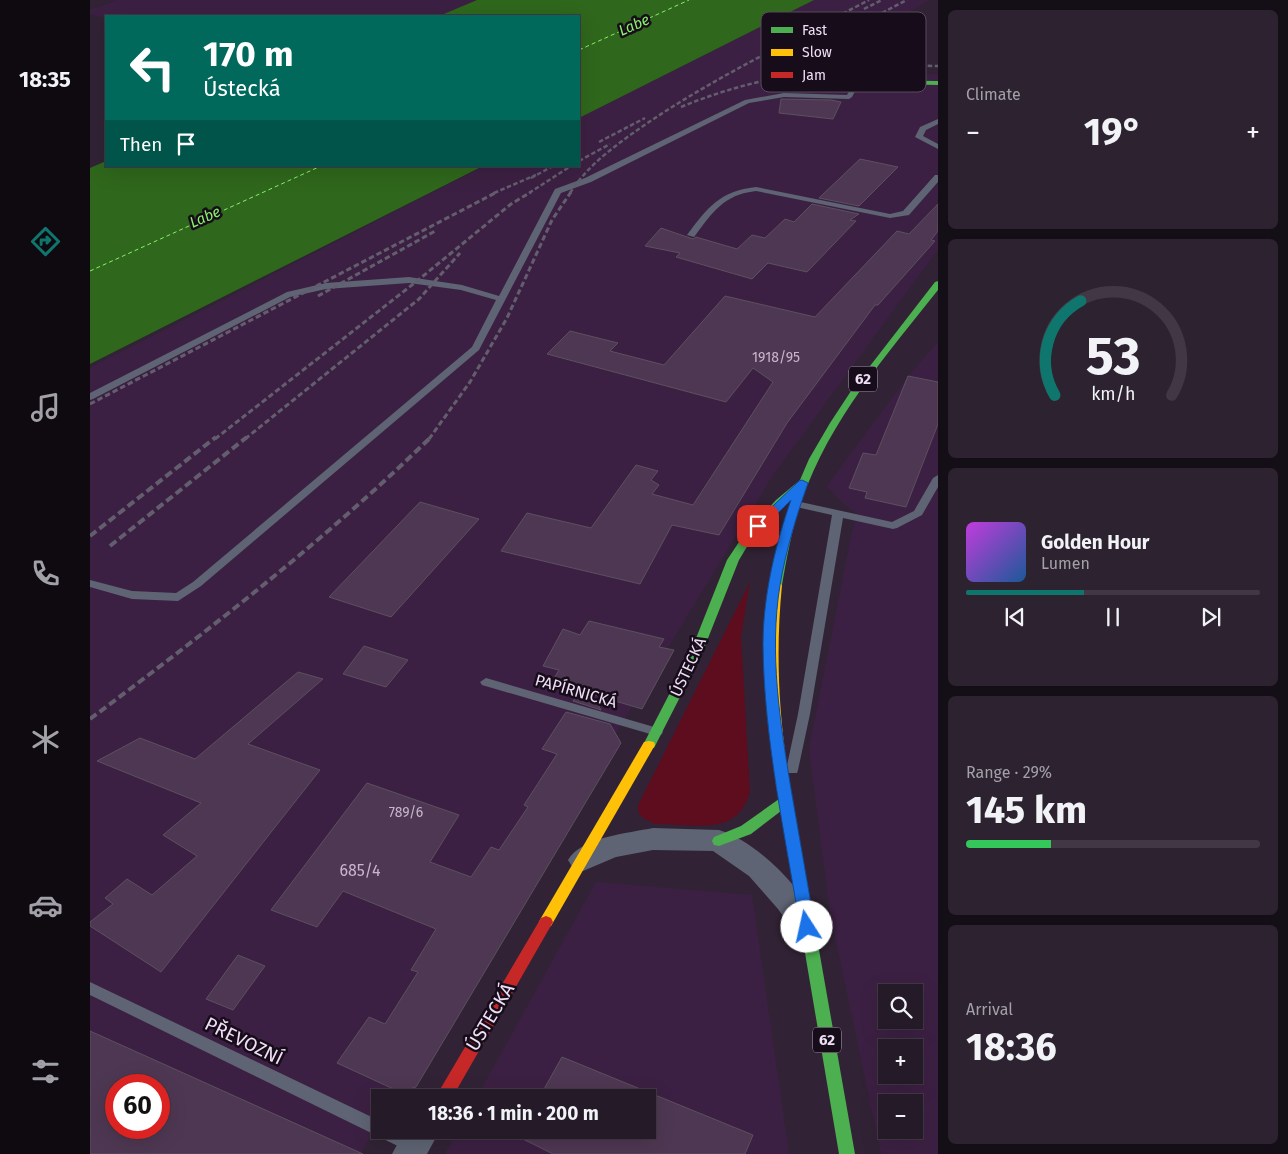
<!DOCTYPE html>
<meta charset="utf-8">
<style>
body{margin:0;font-family:"Fira Sans",sans-serif;background:#2d2330;color:#f1f3f6;height:100vh;display:flex;flex-direction:column;font-size:19px;white-space:nowrap}
*{box-sizing:border-box;margin:0}
p{font-size:16px;color:#a3a1a8}
.icon{flex:none;width:28px;height:28px;fill:none;stroke:currentColor;stroke-width:2;stroke-linecap:round;stroke-linejoin:round}
.map{position:relative;flex:1;overflow:hidden}
.details{display:flex;flex-direction:column;gap:10px;padding:10px;background:#140e16;width:350px}
.details>*{flex:none}
.banner{position:absolute;left:15px;top:15px;width:475px;height:152px;border-radius:0px;box-shadow:0 5px 20px #0002,0 0 0 1px #423845;background:#00695c;color:#fff;overflow:hidden}
.tools{position:absolute;left:788px;top:984px;display:grid;gap:10px}
.tools a{display:grid;place-items:center;width:45px;height:45px;border-radius:0px;background:#251a28;box-shadow:0 5px 20px #0002,0 0 0 1px #423845;font-size:25px}
.speed{position:absolute;left:15px;top:1074px;display:flex;gap:10px;font-size:25px;font-weight:700;text-align:center}
.speed>*{display:grid;place-content:center;width:65px;height:65px;border-radius:50%;background:#251a28;box-shadow:0 5px 20px #0002,0 0 0 1px #423845;line-height:1}
.speed .limit{border:8px solid #d22;background:#fff;color:#111}
.pin{position:absolute;display:grid;place-items:center;width:42px;height:42px;color:#fff;margin:-21px;border-radius:10px;box-shadow:0 2px 8px #0006}
.me{position:absolute;width:55px;margin:-28px;rotate:350deg;stroke-linejoin:round;filter:drop-shadow(0 0 4px #0008)}
.turn{display:flex;align-items:center;gap:18px;height:105px;padding:0 15px;font-size:22px}
.turn .icon{width:65px;height:65px;stroke-width:2.5}
.turn b{display:block;font-size:35px;line-height:42px}
.then{display:flex;align-items:center;height:48px;padding:0 15px;background:#0003;gap:10px;font-size:19px}
.big{font-size:38px;font-weight:700;line-height:1.1}
.details .tile{flex:1;display:flex;flex-direction:column;justify-content:center;gap:8px;min-width:0;padding:0 18px;border-radius:8px;background:#2d2330}
.details .dial{align-items:center;gap:0}
.dial svg{height:130px;overflow:visible;fill:none;stroke:#423845;stroke-width:7;stroke-linecap:round;text-anchor:middle}
.dial text{fill:#f1f3f6;stroke:none}
.song{display:flex;align-items:center;gap:15px}
.cover{width:60px;height:60px;border-radius:8px;background:linear-gradient(135deg,hsl(290 70% 55%),hsl(210 70% 35%))}
.played{height:5px;border-radius:2px;background:linear-gradient(90deg,#0f766e 40%,#423845 40%)}
.keys{display:flex;justify-content:space-around;direction:ltr}
.heat{display:flex;justify-content:space-between;align-items:center;font-size:28px;direction:ltr}
.charge{height:8px;border-radius:4px;background:linear-gradient(90deg,#34c759 29%,#423845 0)}
.trip{position:absolute;left:281px;top:1089px;width:285px;height:50px;border-radius:0px;background:#251a28;box-shadow:0 5px 20px #0002,0 0 0 1px #423845;font-weight:700;line-height:50px;text-align:center}
main{display:flex;flex:1;min-height:0}
.dock{display:flex;flex-direction:column;width:90px;justify-content:space-around;align-items:center;background:#0f0a10;color:#a3a1a8}
.dock .icon{width:35px;height:35px}
.dock .selected{color:#0f766e}
.dock b{font-size:22px;color:#f1f3f6}
.map>svg:first-child{display:block}
.built{fill:#3c2043;fill-rule:evenodd}
.green{fill:#5d0d1e}
.water{fill:#2f671c}
.lines{fill:none;stroke-linecap:round;stroke-linejoin:round}
.ferry{stroke:#89f16a;stroke-width:1;stroke-dasharray:4 3;stroke-linecap:butt}
.building{fill:#4e3752;stroke:#5c505f;fill-rule:evenodd}
.lane{fill:#5e6473;fill-rule:evenodd}
.street{fill:#5e6473;fill-rule:evenodd}
.fast{fill:#4caf50;fill-rule:evenodd}
.slow{fill:#ffc107;fill-rule:evenodd}
.jam{fill:#c62828;fill-rule:evenodd}
.rail-far2{stroke:#635e6e;stroke-width:2.5;stroke-dasharray:4.5 2.5;stroke-linecap:butt}
.rail-far1{stroke:#635e6e;stroke-width:3;stroke-dasharray:5.5 3;stroke-linecap:butt}
.rail{stroke:#635e6e;stroke-width:4;stroke-dasharray:8 4;stroke-linecap:butt}
.route{fill:#1a73e8;stroke:#114b97}
.labels{text-anchor:middle;dominant-baseline:central;stroke-width:5;stroke-linejoin:round;paint-order:stroke}
.number-label{font-size:14px;fill:#c7b5cc}
.far-water-label{font-size:15px;font-style:italic;fill:#89f16a;stroke:#170c1a}
.shield{fill:#170c1a;stroke:#aea0b3;stroke-width:1}
.shield-label{font-size:15px;font-weight:bold;fill:#efdff4}
.street-label{font-size:16px;fill:#efdff4;stroke:#170c1a}
.near-number-label{font-size:16px;fill:#c7b5cc}
.near-street-label{font-size:19px;fill:#efdff4;stroke:#170c1a}
.key{fill:#170c1a;stroke:#584b5b;stroke-width:1}
.key-label{font-size:14px;fill:#efdff4}
</style>
<main>
<nav class="dock">
<b>18:35</b>
<svg class="icon selected" aria-label="directions" viewBox="0 0 24 24"><path d="M12 3l9 9-9 9-9-9zM9 14v-3h6M13 9l2 2-2 2"/></svg>
<svg class="icon" aria-label="music" viewBox="0 0 24 24"><path d="M9 18V5l10-2v13"/><circle cx="6" cy="18" r="3"/><circle cx="16" cy="16" r="3"/></svg>
<svg class="icon" aria-label="phone" viewBox="0 0 24 24"><path d="M5 4h4l2 5-3 2q2 4 5 5l2-3 5 2v4C11 20 4 13 5 4z"/></svg>
<svg class="icon" aria-label="climate" viewBox="0 0 24 24"><path d="M12 3v18M4 7l16 10M4 17L20 7"/></svg>
<svg class="icon" aria-label="car" viewBox="0 0 24 24"><path d="M5 17H2v-5l4-1 3-4h7l3 4 3 1v5h-3M9 17h6M6 11h13"/><circle cx="7" cy="17" r="2"/><circle cx="17" cy="17" r="2"/></svg>
<svg class="icon" aria-label="filters" viewBox="0 0 24 24"><path d="M4 7h16M4 17h16"/><circle cx="9" cy="7" r="2"/><circle cx="15" cy="17" r="2"/></svg>
</nav>
<div class="map">
<svg width="848" height="1154" viewBox="0 0 848 1154">
<rect width="100%" height="100%" fill="#312335"/>
<g class="built">
<path d="M28,0H387L349,16H16V18L0,14V10Z"/>
<path d="M724,0H839L729,64L718,77L848,74V249L683,475L304,1097L290,1098V1121L270,1154H0V368L394,166H489V118ZM26,1085H69V1128H26Z"/>
<path d="M848,342V1154H791L740,912L719,749L762,532L768,515L753,503L737,486L818,377ZM796,992H824V1020H796ZM796,1048H824V1075H796ZM796,1102H824V1130H796Z"/>
<path d="M506,882L662,895L699,1154H355L369,1130H558V1098L387,1097Z"/>
</g>
<path class="green" d="M660,582L651,637L660,792C647,839 601,823 565,824L553,818L548,812V805Z"/>
<g class="water">
<path d="M387,0H724L489,118V16H349Z"/>
<path d="M16,161V166H393L0,364V168Z"/>
</g>
<g class="lines">
<g class="ferry">
<path d="M489,50L599,0"/>
<path d="M0,271L231,166"/>
</g>
</g>
<g class="building">
<path d="M691,99L741,100L751,102L743,119L689,113Z"/>
<path d="M770,159L808,167L769,206L729,198Z"/>
<path d="M722,204L769,214L760,220L766,221L717,272L678,263L662,279L586,257L590,253L555,246L571,228L603,239L606,237L647,249L662,235L675,238L695,219L704,222Z"/>
<path d="M848,204V231L841,240L845,241L788,305H785L697,423L629,535L582,525L550,584L411,551L437,513L501,528L546,465L568,471L561,480L569,485L562,494L603,505L683,382L663,368L636,402L457,354L480,331L528,343L520,351L574,365L635,296L725,317L807,231L819,234Z"/>
<path d="M818,376L848,382V424L816,507L775,498L777,492L759,488L773,453L786,455Z"/>
<path d="M330,502L389,519L301,617L239,597Z"/>
<path d="M499,621L574,639L569,647L584,650L552,709L502,694L511,710L483,701L490,691L461,683L469,670L453,666L473,629L490,635Z"/>
<path d="M274,646L318,660L296,687L253,674Z"/>
<path d="M208,672L233,679L158,744L230,770L71,972L0,926V922L23,904L15,898L37,879L62,895L107,856L73,835L111,803L7,761L50,738L105,759Z"/>
<path d="M476,712L520,724L531,743L326,1087L310,1092L247,1063L279,1017L295,1024L328,972L321,970L346,929L253,891L227,927L181,910L277,783L369,815L340,862L381,877L401,847L409,850L438,807L434,805L467,754L452,749Z"/>
<path d="M148,955L175,966L143,1010L116,999Z"/>
<path d="M0,1031L69,1062L273,1154H0ZM26,1085H69V1128H26Z"/>
<path d="M472,1057L663,1135L655,1154H463L429,1137L432,1130H558V1098H449Z"/>
</g>
<g class="lines">
<g class="lane">
<path d="M765,81L770,82L762,97L759,99L694,97L659,103L501,182L471,193L389,350L111,586L88,601L42,599L0,587V580L42,591L86,593L103,582L382,347L406,300L371,290L319,283L236,289L200,297L3,399L0,400V393L197,292L236,283L319,277L372,285L409,296L465,189L495,178L655,100L694,93L757,95Z"/>
<path d="M848,119V124L836,130L833,136L848,144V149L825,137L830,127Z"/>
<path d="M845,175H848V182L819,215L800,218L666,191C633,195 623,212 604,237L597,235C618,207 630,191 666,187L800,214L813,211Z"/>
<path d="M848,475V487L832,515L807,528L803,529L753,518L720,714L708,770L707,773H697L696,770L708,714L742,515L702,506L701,504L706,501L802,522L824,511L843,478Z"/>
<path d="M396,678L571,729L573,732L571,735L567,736L392,685L390,682Z"/>
<path d="M0,982L290,1121V1130C304,1130 325,1132 332,1146L330,1151L324,1153L318,1151L0,995Z"/>
</g>
<g class="street">
<path d="M563,828L629,830C668,842 710,887 729,922L725,930L714,934L703,930L688,909L659,876L623,851L563,850L526,857L493,871L483,868L478,860C491,837 539,833 563,828Z"/>
<path d="M315,1130H350L337,1154H302Z"/>
</g>
<g class="fast">
<path d="M759,80L848,81V85L757,83V81Z"/>
<path d="M848,281V290C797,354 739,421 712,500C702,528 697,556 692,585L686,589L680,585L689,540L702,497L661,540L649,560L611,656L564,748H554L553,745L599,656L637,560L653,536L686,500L710,480L719,459L740,423L763,388L845,282Z"/>
<path d="M694,786L699,788L701,791L765,1154H749L691,811L661,834L629,846L624,845L622,841L624,837L651,826L689,799L687,791L689,788Z"/>
</g>
<g class="slow">
<path d="M686,581L692,585C685,655 689,722 701,791L699,794H689L687,791C677,722 673,654 680,585Z"/>
<path d="M559,741L564,742L565,745L461,926L456,928L451,926L449,922L451,918L554,742Z"/>
</g>
<path class="jam" d="M456,916L461,918L463,922L362,1098H345L451,918Z"/>
<g class="rail-far2">
<path d="M774,9L792,0"/>
<path d="M682,58L772,23L817,0"/>
<path d="M591,107C676,72 757,64 848,66"/>
<path d="M509,142L555,118"/>
<path d="M489,161L520,144"/>
<path d="M441,178L463,166"/>
<path d="M404,193L446,175"/>
<path d="M439,193L481,166"/>
<path d="M480,193C499,163 530,142 559,122C629,75 705,39 779,0"/>
</g>
<g class="rail-far1">
<path d="M228,296L347,230"/>
<path d="M0,404L407,192"/>
<path d="M125,439L327,281L421,204L441,192"/>
<path d="M155,439L329,299L370,253"/>
<path d="M339,439L380,382L417,318L462,220L481,192"/>
</g>
<g class="rail">
<path d="M0,536L126,437"/>
<path d="M20,546L157,437"/>
<path d="M0,719C118,631 235,540 341,437"/>
</g>
</g>
<path class="route" d="M712,480L718,483C706,517 696,550 690,585C679,653 690,722 701,789C709,835 717,881 725,927L722,931H712L710,927C695,834 674,739 673,645C673,596 685,546 701,500L672,529L668,530L662,526L709,481Z"/>
<g class="labels">
<g class="number-label">
<text x="686" y="357">1918/95</text>
<text x="316" y="812">789/6</text>
</g>
<g class="far-water-label">
<text transform="translate(544 25) rotate(-24)">Labe</text>
<text transform="translate(115 217) rotate(-24)">Labe</text>
</g>
<g class="shield">
<rect x="759" y="366.5" width="28" height="25" rx="4"/>
<rect x="723" y="1027.5" width="28" height="25" rx="4"/>
</g>
<g class="shield-label">
<text x="773" y="379">62</text>
<text x="737" y="1040">62</text>
</g>
<g class="street-label">
<text transform="translate(598 667) rotate(-65)">ÚSTECKÁ</text>
<text transform="translate(486 691) rotate(16)">PAPÍRNICKÁ</text>
</g>
<g class="near-number-label">
<text x="270" y="870">685/4</text>
</g>
<g class="near-street-label">
<text transform="translate(400 1017) rotate(-59)">ÚSTECKÁ</text>
<text transform="translate(154 1041) rotate(26)">PŘEVOZNÍ</text>
</g>
</g>
<rect x="671" y="12" width="165" height="80" rx="8" class="key"/>
<rect x="681" y="27" width="22" height="6" fill="#4caf50"/>
<rect x="681" y="49" width="22" height="7" fill="#ffc107"/>
<rect x="681" y="72" width="22" height="6" fill="#c62828"/>
<g class="key-label">
<text x="712" y="35">Fast</text>
<text x="712" y="57">Slow</text>
<text x="712" y="80">Jam</text>
</g>
</svg>
<div class="tools">
<a><svg class="icon" aria-label="search" viewBox="0 0 24 24"><circle cx="10" cy="10" r="6"/><path d="M15 15l6 6"/></svg></a>
<a>+</a>
<a>−</a>
</div>
<div class="speed"><div class="limit">60</div></div>
<div class="pin" style="left:668px;top:526px;background:#d93025"><svg class="icon" aria-label="arrive" viewBox="0 0 24 24"><path d="M6 21V4h12l-3 4 3 4H6"/></svg></div>
<svg class="me" style="left:717px;top:927px" viewBox="-20 -20 40 40"><circle r="19" fill="#fff"/><path d="M0-13L10 11 0 6-10 11z" fill="#1a73e8"/></svg>
<div class="trip">18:36 · 1 min · 200 m</div>
<div class="banner">
<div class="turn"><svg class="icon" aria-label="left" viewBox="0 0 24 24"><path d="M17 20v-9H6M10 6l-5 5 5 5"/></svg><div><b>170 m</b>Ústecká</div></div>
<div class="then">Then<svg class="icon" aria-label="arrive" viewBox="0 0 24 24"><path d="M6 21V4h12l-3 4 3 4H6"/></svg></div>
</div>
</div>
<section class="details">
<div class="tile"><p>Climate</p>
<div class="heat"><a>−</a><b class="big">19°</b><a>+</a></div>
</div>
<div class="tile dial"><svg viewBox="0 0 100 80">
<path d="M14 69A42 42 0 1 1 86 69"/>
<path d="M14 69A42 42 0 0 1 30 11" stroke="#0f766e"/>
<text x="50" y="56" font-size="32" font-weight="700">53</text>
<text x="50" y="72" font-size="11">km/h</text>
</svg></div>
<div class="tile">
<div class="song"><i class="cover"></i><div><b>Golden Hour</b><p>Lumen</p></div></div>
<div class="played"></div>
<div class="keys"><svg class="icon" aria-label="previous" viewBox="0 0 24 24"><path d="M18 5L8 12l10 7zM5 5v14"/></svg><svg class="icon" aria-label="pause" viewBox="0 0 24 24"><path d="M8 5v14M16 5v14"/></svg><svg class="icon" aria-label="next" viewBox="0 0 24 24"><path d="M6 5l10 7-10 7zM19 5v14"/></svg></div>
</div>
<div class="tile"><p>Range · 29%</p><b class="big">145 km</b><div class="charge"></div></div>
<div class="tile"><p>Arrival</p><b class="big">18:36</b></div>
</section>
</main>
